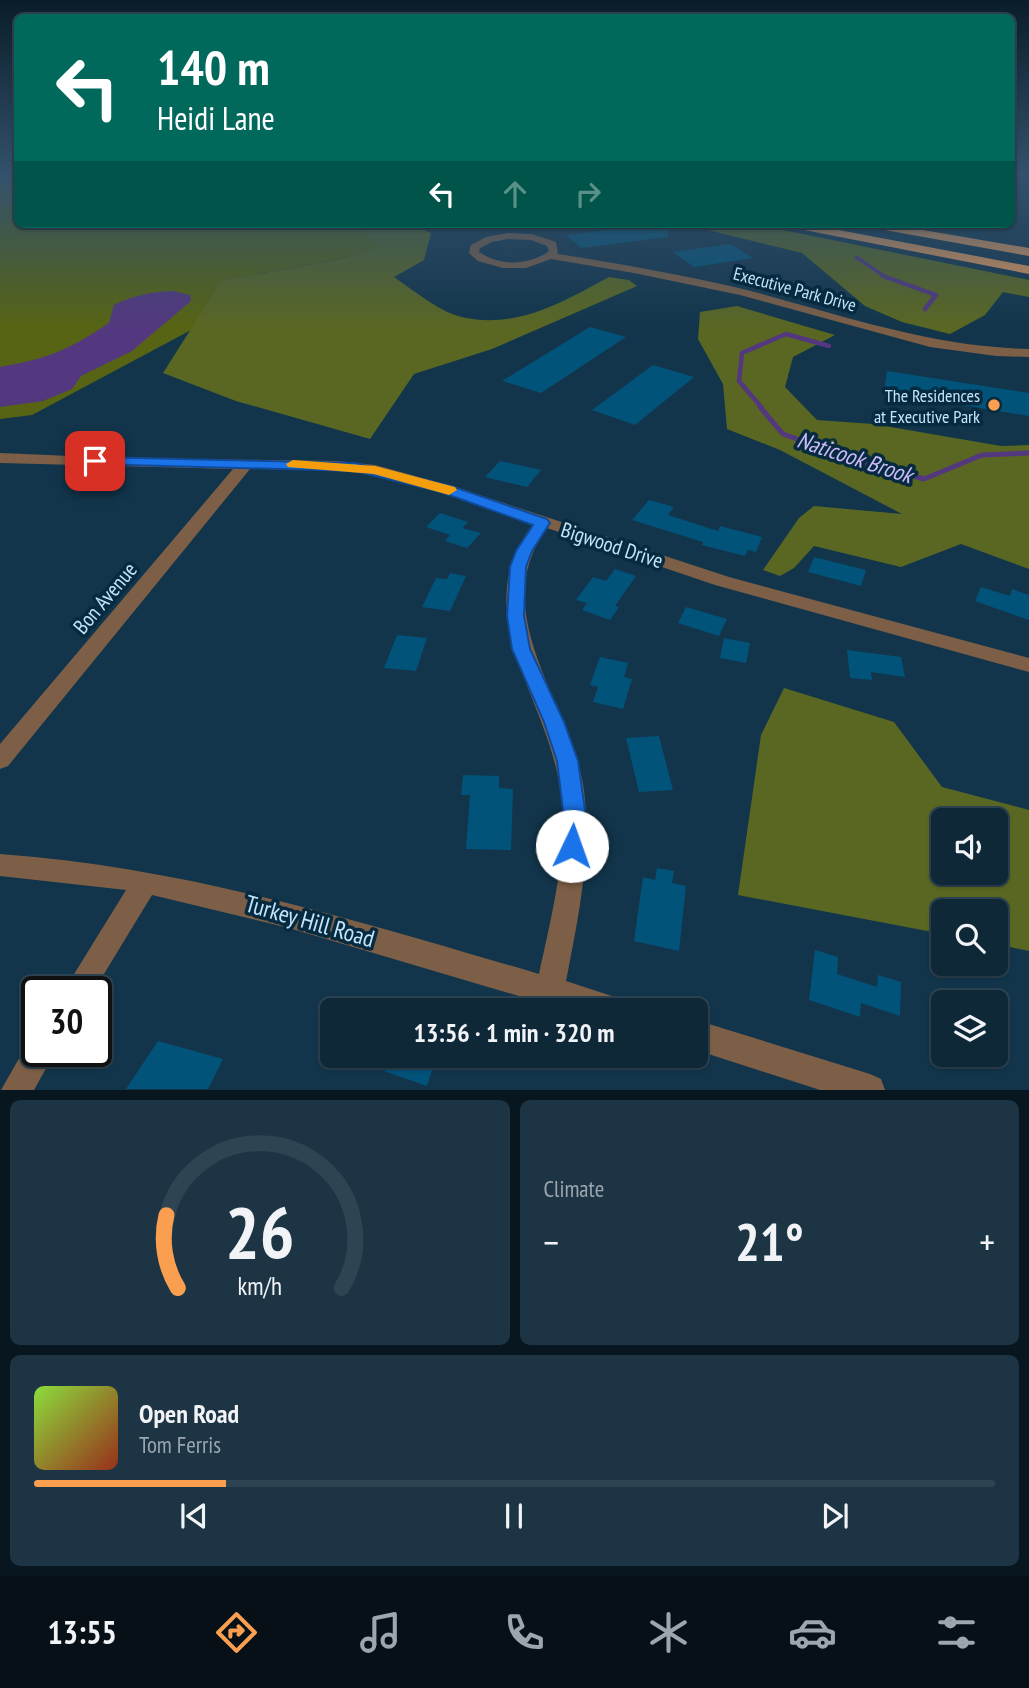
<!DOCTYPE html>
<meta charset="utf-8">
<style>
body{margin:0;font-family:"PT Sans Narrow",sans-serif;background:#1c3443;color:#f1f3f6;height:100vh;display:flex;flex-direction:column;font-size:26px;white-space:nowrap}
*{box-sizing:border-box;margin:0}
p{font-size:23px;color:#9ba6ae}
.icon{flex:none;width:38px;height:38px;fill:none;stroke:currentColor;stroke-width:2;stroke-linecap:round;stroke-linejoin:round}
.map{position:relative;height:1090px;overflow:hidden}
.details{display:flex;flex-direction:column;gap:10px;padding:10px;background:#08161f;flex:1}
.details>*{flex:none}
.guide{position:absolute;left:14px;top:14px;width:1001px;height:214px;border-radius:10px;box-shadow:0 2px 5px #0004,0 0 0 2px #2e4453;background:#00695c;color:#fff;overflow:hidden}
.tools{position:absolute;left:931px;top:808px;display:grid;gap:14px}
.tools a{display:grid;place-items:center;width:77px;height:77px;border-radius:10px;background:#0e2838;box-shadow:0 2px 5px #0004,0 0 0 2px #2e4453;font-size:35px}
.speed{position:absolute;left:21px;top:976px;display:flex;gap:14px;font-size:35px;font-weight:700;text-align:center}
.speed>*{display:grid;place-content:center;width:91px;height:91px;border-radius:50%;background:#0e2838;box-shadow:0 2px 5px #0004,0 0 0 2px #2e4453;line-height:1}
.speed .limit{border:4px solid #111;border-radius:10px;background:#fff;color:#111}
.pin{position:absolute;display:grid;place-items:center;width:60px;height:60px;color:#fff;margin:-30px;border-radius:14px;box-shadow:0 4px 10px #0006}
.me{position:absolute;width:77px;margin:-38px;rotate:3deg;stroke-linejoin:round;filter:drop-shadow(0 0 5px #0008)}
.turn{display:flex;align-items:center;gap:24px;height:147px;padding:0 28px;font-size:32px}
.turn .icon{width:91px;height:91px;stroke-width:2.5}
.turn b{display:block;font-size:49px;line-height:60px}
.lanes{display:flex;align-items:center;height:66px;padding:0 28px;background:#0003;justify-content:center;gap:35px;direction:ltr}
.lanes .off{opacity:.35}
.big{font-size:52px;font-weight:800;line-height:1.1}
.details .widget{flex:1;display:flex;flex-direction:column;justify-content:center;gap:10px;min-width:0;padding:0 24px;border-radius:10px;background:#1c3443}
.details .dial{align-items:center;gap:0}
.dial svg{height:182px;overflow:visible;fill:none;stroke:#2e4453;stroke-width:7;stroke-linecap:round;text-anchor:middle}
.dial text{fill:#f1f3f6;stroke:none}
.song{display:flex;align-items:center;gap:21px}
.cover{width:84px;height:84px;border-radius:10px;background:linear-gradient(135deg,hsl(90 70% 55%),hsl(10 70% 35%))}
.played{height:7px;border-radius:4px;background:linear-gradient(90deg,#fa9f4f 20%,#2e4453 20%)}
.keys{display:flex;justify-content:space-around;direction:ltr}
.heat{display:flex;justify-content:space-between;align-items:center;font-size:38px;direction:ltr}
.details .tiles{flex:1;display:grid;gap:10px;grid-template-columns:1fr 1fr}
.widget:last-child{grid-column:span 2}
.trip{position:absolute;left:320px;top:998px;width:388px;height:70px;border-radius:10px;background:#0e2838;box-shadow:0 2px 5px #0004,0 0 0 2px #2e4453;font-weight:800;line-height:70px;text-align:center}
.tab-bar{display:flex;height:112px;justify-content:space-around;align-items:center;background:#061016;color:#9ba6ae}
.tab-bar .icon{width:49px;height:49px}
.tab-bar .active{color:#fa9f4f}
.tab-bar b{font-size:32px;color:#f1f3f6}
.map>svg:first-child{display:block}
.green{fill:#576413}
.forest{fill:#5a6722;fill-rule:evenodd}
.water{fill:#533880}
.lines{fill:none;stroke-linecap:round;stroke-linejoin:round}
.stream-far2{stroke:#533880;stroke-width:3.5}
.stream-far1{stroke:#533880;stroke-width:4.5}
.stream{stroke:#533880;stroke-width:5}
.building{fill:#02537a}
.street{fill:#7d5f47;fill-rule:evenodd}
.highway{fill:#e3995c;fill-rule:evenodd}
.route{fill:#1a73e8;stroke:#114b97;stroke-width:2}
.slow{fill:#f59e0b}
.poi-dot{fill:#fa9f4f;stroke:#062b40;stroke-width:2.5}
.labels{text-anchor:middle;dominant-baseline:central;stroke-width:7;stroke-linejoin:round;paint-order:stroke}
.far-street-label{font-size:18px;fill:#c3e4fb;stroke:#062b40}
.far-poi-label{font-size:18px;fill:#c3e4fb;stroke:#062b40;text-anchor:end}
.street-label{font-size:21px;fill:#c3e4fb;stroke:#062b40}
.water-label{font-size:23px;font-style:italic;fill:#cdbaf8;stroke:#062b40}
.near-street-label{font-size:24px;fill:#c3e4fb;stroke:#062b40}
</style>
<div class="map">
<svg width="1029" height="1090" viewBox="0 0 1029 1090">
<rect width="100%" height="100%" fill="#12354b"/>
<path class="green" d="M17,205L18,224L357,225L380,247L336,260L223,280L193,329L32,415L0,419V206Z"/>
<g class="forest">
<path d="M17,176V205L0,206V176Z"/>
<path d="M271,224H411L431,233L424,260L394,277C410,288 439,311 458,316C514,331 561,303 609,277L629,280L637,286L492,349L414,374L370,439L236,401L163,373L222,280L336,260L379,247L357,225Z"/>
<path d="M683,224H753L1029,280V297L1003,292L985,315L950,334L902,322L865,306L802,253Z"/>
<path d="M737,306L835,335L793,357L785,387L817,420L873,424L1001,446L1029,445V569L961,544L901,567L814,546L794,568L780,576L763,570L799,518L814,506L902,514L780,450L727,429L723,384L698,339L700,312Z"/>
<path d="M784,688L894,722L942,787L1029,810V951L996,944V912H943V934L738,895L761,735ZM943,821H996V873H943Z"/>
</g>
<path class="water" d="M173,291L190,295L191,301L132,351L81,376L72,389L43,401L0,407V367C49,358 67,351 109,323L114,305C134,295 151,292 173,291Z"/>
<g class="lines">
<path class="stream-far2" d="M856,257L887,278"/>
<g class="stream-far1">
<path d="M883,276L936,295L925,309"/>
<path d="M762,408L739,381L742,353L786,334L829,346"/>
</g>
<path class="stream" d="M760,407L783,434L864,463L924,479L982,455L1029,453"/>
</g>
<g class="building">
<path d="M654,224H667L668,237L581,248L566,235Z"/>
<path d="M730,244L753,258L694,267L673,252Z"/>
<path d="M590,327L626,337L541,393L502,381Z"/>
<path d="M653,365L694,377L635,425L592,410Z"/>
<path d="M887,371L1029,393V416L884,392Z"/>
<path d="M500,461L541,470L527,487L485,477Z"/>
<path d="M649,500L674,507L668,515L718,531L720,526L762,537L756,552L748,550L745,556L702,545L703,542L632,520Z"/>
<path d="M440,513L468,522L462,528L481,533L467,548L445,541L450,535L426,527Z"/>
<path d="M814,557L866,570L861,586L808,572Z"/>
<path d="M615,569L636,576L615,606L619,607L610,620L582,610L587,603L576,600L593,577L606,581Z"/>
<path d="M450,573L466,576L450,611L422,607L436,578L447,579Z"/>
<path d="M981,587L1010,596L1012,589L1029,595V620L975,601Z"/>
<path d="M686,607L727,619L719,636L678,623Z"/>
<path d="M397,635L427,638L416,671L384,668Z"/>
<path d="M724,638L750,643L746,663L720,658Z"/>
<path d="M847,650L901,657L905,677L871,672L872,680L850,678Z"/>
<path d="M600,657L628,663L624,677L632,679L623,709L593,702L598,687L590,685Z"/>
<path d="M659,736L673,790L639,792L626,738Z"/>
<path d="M463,775L499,776V788L513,789L511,850L466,849L470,795H461Z"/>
<path d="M657,868L674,871L672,883L686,886L679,951L634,941L643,877L655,880Z"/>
<path d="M815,950L838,957L837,974L877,987L878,975L901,982L900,1016L861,1003L860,1017L809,1000Z"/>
<path d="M158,1041L223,1059L208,1089H126Z"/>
<path d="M391,1055H437L427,1086L384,1071Z"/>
</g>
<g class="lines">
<g class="street">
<path d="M508,233L532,234L556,242L558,254C621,264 685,275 747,290C841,315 931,347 1029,349V357L996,356L930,347L740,295L634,273L551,259L526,268H503L478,261L469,253L471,245L486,237ZM508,239L531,240L547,246L549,251C529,266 499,266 479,252L480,248L492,242Z"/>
<path d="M0,453L118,458L336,461L375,465L452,486L729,577L1029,658V672L715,585L547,528C484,614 573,705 584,791C592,854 578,919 566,981L624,1000L628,1010H566L289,928L152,895L93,992H63L126,890L0,876V854C185,867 362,922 539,974C552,914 569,849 560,788C547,696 465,613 533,524C481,506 427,484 373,475C333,468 290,470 250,469L8,766L0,769V744L233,469L0,463Z"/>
<path d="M696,1020L870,1074L881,1079L885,1090H820L696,1050Z"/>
<path d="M37,1038V1052H55L34,1090H1L29,1041Z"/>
</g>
<g class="highway">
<path d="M783,224H807L1029,266V274L789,227Z"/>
<path d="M862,224H888L1029,248V256L868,227Z"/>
</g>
</g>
<linearGradient id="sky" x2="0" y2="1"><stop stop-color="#0a1d29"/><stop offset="0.53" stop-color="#33516c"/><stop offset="1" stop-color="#33516c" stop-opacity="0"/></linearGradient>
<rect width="1029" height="329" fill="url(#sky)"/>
<path class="route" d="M95,457L355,463L451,486L547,519L550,523L532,551L526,567L524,616L530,649L564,722L578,761L585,810L584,846L580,853L572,856L564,853L561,846L563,810L557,761L544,722L512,649L507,616L510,567L516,551L533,525L441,492L355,471L90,464L88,461Z"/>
<path class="slow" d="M293,460L375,466L455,487L457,490L449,495L374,474L288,467L286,464Z"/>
<circle class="poi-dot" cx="994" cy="405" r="7"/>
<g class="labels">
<g class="far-street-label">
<text transform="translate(795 289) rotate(15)">Executive Park Drive</text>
</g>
<g class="far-poi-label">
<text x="980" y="395">The Residences<tspan x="980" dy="21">at Executive Park</tspan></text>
</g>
<g class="street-label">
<text transform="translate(612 545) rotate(18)">Bigwood Drive</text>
<text transform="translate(105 598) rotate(-50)">Bon Avenue</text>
</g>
<g class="water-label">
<text transform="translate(855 457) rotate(18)">Naticook Brook</text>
</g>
<g class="near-street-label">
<text transform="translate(310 921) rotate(16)">Turkey Hill Road</text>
</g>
</g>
</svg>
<div class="tools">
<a><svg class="icon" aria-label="sound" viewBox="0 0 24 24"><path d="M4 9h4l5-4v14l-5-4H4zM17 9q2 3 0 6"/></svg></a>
<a><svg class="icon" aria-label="search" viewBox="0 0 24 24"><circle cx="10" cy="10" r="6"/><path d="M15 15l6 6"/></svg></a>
<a><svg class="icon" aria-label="layers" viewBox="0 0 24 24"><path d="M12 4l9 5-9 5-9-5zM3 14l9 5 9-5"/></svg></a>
</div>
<div class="speed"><div class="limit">30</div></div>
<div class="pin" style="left:95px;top:461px;background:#d93025"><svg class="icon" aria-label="arrive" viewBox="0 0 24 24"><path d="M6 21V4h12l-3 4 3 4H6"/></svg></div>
<svg class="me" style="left:572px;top:846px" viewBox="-20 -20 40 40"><circle r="19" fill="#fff"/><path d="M0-13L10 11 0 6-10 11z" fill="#1a73e8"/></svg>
<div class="trip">13:56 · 1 min · 320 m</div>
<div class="guide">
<div class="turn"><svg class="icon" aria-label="left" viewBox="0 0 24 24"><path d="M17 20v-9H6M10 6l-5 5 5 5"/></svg><div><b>140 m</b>Heidi Lane</div></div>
<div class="lanes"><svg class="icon" aria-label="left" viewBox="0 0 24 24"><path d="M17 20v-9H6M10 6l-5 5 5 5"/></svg><svg class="icon off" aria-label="ahead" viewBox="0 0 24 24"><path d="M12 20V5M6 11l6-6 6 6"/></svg><svg class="icon off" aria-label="right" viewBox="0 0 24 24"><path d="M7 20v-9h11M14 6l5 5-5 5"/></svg></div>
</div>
</div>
<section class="details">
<div class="tiles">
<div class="widget dial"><svg viewBox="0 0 100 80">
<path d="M14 69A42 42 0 1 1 86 69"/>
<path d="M14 69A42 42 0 0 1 9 37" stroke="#fa9f4f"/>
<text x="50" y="56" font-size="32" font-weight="700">26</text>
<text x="50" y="72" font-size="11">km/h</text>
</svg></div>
<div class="widget"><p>Climate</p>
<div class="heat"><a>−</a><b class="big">21°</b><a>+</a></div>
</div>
<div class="widget">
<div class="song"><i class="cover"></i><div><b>Open Road</b><p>Tom Ferris</p></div></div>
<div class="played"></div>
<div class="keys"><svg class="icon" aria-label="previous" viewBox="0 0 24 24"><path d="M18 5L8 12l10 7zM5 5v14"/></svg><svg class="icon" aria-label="pause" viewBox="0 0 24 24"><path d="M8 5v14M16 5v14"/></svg><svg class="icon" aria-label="next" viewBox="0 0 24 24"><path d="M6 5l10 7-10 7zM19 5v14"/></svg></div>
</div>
</div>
</section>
<nav class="tab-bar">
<b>13:55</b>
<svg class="icon active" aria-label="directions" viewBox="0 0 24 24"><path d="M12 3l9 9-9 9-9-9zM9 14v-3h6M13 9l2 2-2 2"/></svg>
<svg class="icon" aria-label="music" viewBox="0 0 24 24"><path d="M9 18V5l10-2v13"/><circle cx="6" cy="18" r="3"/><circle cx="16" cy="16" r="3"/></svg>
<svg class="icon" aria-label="phone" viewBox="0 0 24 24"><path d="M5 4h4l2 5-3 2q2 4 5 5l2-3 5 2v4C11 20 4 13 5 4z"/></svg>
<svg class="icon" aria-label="climate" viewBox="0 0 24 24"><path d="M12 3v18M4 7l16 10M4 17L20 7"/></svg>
<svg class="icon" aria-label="car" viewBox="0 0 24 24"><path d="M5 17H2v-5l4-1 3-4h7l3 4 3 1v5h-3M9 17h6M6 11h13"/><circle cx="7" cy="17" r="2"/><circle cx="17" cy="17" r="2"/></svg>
<svg class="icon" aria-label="filters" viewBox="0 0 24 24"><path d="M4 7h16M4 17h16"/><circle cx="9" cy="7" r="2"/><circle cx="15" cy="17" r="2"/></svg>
</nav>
